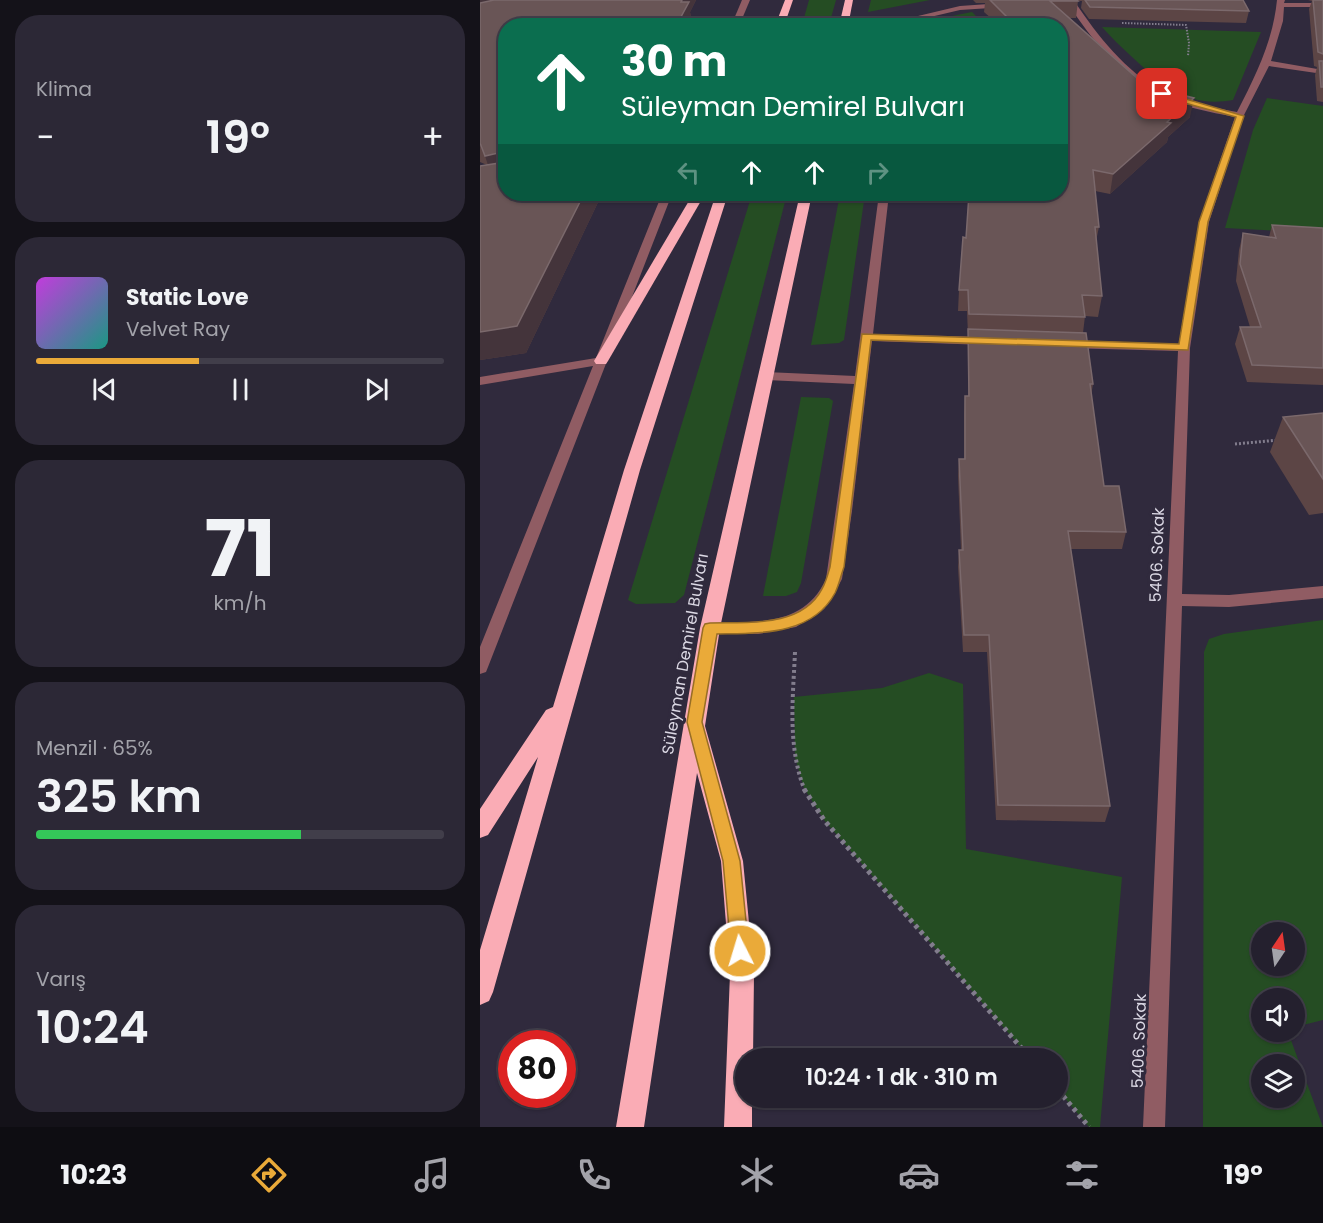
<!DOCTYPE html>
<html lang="tr">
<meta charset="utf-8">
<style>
body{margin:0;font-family:Poppins,sans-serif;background:#2c2836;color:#f1f3f6;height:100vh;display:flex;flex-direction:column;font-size:22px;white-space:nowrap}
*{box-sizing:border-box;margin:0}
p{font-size:20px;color:#a3a3aa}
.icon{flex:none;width:33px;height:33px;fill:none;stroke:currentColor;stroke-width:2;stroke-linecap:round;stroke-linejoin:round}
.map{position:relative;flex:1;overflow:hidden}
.sheet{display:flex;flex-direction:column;gap:15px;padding:15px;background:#141219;width:480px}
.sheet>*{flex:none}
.top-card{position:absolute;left:18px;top:18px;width:570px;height:183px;border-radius:24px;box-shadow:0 2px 4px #0004,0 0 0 2px #413e4a;background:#0b6e4f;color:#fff;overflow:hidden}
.needle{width:39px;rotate:13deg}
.buttons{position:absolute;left:771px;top:922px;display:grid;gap:12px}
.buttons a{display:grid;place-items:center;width:54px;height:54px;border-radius:50%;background:#24202e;box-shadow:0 2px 4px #0004,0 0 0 2px #413e4a;font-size:30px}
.speed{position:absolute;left:18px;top:1030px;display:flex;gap:12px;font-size:30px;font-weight:700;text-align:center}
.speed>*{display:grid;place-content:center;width:78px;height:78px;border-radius:50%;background:#24202e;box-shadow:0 2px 4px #0004,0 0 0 2px #413e4a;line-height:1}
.speed .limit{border:9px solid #d22;background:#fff;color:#111}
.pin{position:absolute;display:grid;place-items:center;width:51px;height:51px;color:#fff;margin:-26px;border-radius:12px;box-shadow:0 3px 9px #0006}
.me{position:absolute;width:66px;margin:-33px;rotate:355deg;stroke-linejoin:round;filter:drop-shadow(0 0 4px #0008)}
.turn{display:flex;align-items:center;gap:21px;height:126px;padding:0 24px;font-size:27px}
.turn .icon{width:78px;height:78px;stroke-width:2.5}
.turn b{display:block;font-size:42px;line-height:51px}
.lanes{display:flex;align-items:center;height:57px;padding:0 24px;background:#0003;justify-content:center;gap:30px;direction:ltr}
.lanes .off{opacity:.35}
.big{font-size:45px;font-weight:600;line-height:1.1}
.sheet .card{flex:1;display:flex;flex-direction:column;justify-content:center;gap:9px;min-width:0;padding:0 21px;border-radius:24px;background:#2c2836}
.sheet .dial{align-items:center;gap:0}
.dial b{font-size:78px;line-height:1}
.song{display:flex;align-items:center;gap:18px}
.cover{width:72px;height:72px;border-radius:9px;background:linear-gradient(135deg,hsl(290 70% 55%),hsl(170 70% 35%))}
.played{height:6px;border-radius:3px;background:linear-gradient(90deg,#eaaa39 40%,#413e4a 40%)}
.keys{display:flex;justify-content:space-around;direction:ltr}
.heat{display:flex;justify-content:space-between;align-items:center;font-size:33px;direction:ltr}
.charge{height:9px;border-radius:4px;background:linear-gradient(90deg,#34c759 65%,#413e4a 0)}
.trip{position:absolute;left:255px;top:1048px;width:333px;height:60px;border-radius:30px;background:#24202e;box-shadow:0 2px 4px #0004,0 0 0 2px #413e4a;font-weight:600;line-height:60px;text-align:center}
.tab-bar{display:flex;height:96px;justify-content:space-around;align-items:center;background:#0e0d12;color:#a3a3aa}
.tab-bar .icon{width:42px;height:42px}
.tab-bar .current{color:#eaaa39}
.tab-bar b{font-size:27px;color:#f1f3f6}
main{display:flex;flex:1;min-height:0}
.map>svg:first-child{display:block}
.green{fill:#254d23;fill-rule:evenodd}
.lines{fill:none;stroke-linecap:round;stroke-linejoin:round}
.path-far3{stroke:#827d8d;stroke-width:2;stroke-dasharray:1.5 1.5;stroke-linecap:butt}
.path-far2{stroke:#827d8d;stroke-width:3;stroke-dasharray:2 2;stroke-linecap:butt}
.path-far1{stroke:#827d8d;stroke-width:4;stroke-dasharray:3 3;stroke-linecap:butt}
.path{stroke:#827d8d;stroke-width:5;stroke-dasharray:4 4;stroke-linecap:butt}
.minor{fill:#905c63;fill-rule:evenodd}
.highway{fill:#faacb5;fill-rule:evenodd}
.wall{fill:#5c4545}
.shaded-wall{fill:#44343b}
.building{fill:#695556;stroke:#7b696c;stroke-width:1.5}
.route{fill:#eaaa39;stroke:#986e25;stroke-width:1.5}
.labels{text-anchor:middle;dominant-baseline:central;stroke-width:6;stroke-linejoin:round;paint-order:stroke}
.street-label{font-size:16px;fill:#dbd8e4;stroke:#302a3d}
</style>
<main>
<section class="sheet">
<div class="card"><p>Klima</p>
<div class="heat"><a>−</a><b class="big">19°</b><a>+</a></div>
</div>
<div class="card">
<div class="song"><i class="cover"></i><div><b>Static Love</b><p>Velvet Ray</p></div></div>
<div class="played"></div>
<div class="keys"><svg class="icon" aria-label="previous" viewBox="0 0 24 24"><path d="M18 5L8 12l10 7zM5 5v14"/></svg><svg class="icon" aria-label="pause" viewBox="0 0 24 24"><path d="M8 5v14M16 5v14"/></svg><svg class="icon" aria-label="next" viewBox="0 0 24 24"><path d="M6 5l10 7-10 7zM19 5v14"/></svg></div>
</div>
<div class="card dial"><b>71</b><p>km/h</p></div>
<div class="card"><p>Menzil · 65%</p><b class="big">325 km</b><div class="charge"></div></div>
<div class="card"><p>Varış</p><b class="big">10:24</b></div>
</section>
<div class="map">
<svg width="843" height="1127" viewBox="0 0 843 1127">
<rect width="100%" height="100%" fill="#302a3d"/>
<g class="green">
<path d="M329,0H356L349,25H322Z"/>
<path d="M391,0H450L388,12Z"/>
<path d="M492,12L505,25L422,26Z"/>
<path d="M622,27L781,32L753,100C708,108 683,86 651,56C641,47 631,37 622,27Z"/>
<path d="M787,98L843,106V233L745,228L773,130Z"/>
<path d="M272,194H307L204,595L195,603L156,604L148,600Z"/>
<path d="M360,194H385L364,340L359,343L331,345Z"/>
<path d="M321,397L349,398L353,401L321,583L317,592L306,596H283Z"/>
<path d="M843,620V1020L815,1027L814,999H782V1032H808L843,1127H723L724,652L729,639L744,634ZM782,933H814V966H782ZM782,1065H814V1098H782Z"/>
<path d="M449,673L483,684L486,849L642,877L620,1127H609L578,1090V1059H551L344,820L324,788L315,757L314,697L402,688Z"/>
</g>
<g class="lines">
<path class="path-far3" d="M642,23L706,25L709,43L708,56"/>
<path class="path-far2" d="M755,444L799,440"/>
<path class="path-far1" d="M315,652C313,699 307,746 325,791"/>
<g class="path">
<path d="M324,789L344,820L551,1059"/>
<path d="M578,1090L609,1127"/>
</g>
<g class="minor">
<path d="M262,0H270L259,26H251Z"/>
<path d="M797,0H805L804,3H843V7H804L803,21L791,61L843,70V74L789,66L764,115L729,222L710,348L702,594L749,595L843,586V598L749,607L702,606L685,1127H663L698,351L587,348L581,344L587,340L699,344L719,222L755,117C729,112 703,107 679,96C641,78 611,38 588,4L595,2C617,35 646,72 682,91C705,103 732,107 757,112C776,75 793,41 797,0Z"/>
<path d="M523,3L526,7L480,10L412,26H396L480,6Z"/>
<path d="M182,194H192L8,667L6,672L0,674V647L113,366L0,385V377L116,358Z"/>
<path d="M399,194H409L393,334L506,337L512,341L506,345L392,341L372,511L362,579L353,596L344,609L316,627L278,634L224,632L222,628L224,624L230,622C276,622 324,627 346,579L374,384L286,380L280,376L286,372L375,376Z"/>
</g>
<g class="highway">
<path d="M305,0H313L304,26H295Z"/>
<path d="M365,0H373L368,26H359Z"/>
<path d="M213,194H225L128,361L126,364H116L114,361Z"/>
<path d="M236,194H248L160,470L13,992L9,1001L0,1005V950L58,757L8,835L0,838V809L66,710L73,707L144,470Z"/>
<path d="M320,194H332L240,628L225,726L263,861L274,974L273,1059H266V1098H272V1127H244L250,974L241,861L217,773L164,1127H136L220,628Z"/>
</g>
</g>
<g class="wall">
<path d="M0,0H216L210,12L212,24L211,26H26V194H122L46,353L0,360V166L7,165L0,162Z"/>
<path d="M493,0H763L769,11L766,23L609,19L601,8L602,1H598L596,18H590L666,86L710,117L688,137L687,142L630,194L615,191L619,227L616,241L622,296L618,317L605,316L603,333L613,384L611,396L624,486L646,532L642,549H591L630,806L625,822L516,820L507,652H483L478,567L479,550H481L478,476L479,459H484V414L485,396H488V335L487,311H478L479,290L486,238L580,194L513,20L504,12L505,3H496Z"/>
<path d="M828,0H843V102L837,101L835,75L837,67L834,66L829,9L832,1Z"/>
<path d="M792,225L843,228V385L767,382L755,344L760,327H770L756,281L759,250L763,233L789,237Z"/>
<path d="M843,413V513L829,515L790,452L803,417Z"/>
</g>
<g class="shaded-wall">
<path d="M0,0H94L0,17Z"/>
<path d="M202,0H216L210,12L212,24L211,26H196Z"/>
<path d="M714,98L710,117L688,137L687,142L630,194L633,174L687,122Z"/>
<path d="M18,153L26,178L13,180L5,156Z"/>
<path d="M104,194H122L46,353L0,360V332Z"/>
</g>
<g class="building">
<path d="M14,0H202L201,2H209L196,26H26V194H104L37,326L0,332V166L19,163L21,155L18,153L5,156L0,143V3Z"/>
<path d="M510,0H597L598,1H570L666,86L714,98L687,122L691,123L633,174L613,170L619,227H615L622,296L602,295L605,317L489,314L488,290H479L483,237L486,238L489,194H580V26H480L528,18Z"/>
<path d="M605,0H763L769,11L610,7Z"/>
<path d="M833,0H843V54L838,52Z"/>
<path d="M839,61H843V87H841Z"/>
<path d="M792,225L843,228V368L772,365L760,327H781L760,264L763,233L796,238Z"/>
<path d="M488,329L606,333L613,384H610L624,486H639L646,532L588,531L630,806L518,805L509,635H484L479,550H483L479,459H485V396H489Z"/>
<path d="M843,413V479L803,417Z"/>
</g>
<path class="route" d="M682,92L764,116L728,222L708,350L391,340L364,567C361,575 359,585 355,593C332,636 278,633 237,634L222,722L260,861L269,951L266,958L260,961L253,958L251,951L243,861L207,722L223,628L225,624L230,623C267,622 322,628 342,589C346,582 348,574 350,567L382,334L699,344L719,222L756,117L679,96L678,94Z"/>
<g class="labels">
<g class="street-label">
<text transform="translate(677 555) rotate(-88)">5406. Sokak</text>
<text transform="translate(205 654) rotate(-80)">Süleyman Demirel Bulvarı</text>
<text transform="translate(659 1041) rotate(-88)">5406. Sokak</text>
</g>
</g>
</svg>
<div class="buttons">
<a><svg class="needle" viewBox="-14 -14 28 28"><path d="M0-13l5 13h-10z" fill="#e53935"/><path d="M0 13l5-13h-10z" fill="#a3a3aa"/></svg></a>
<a><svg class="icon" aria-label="sound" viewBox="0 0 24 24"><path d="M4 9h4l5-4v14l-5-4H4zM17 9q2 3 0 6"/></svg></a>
<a><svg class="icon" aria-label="layers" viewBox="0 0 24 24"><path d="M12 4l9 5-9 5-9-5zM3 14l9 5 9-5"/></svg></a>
</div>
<div class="speed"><div class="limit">80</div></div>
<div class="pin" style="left:682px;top:94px;background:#d93025"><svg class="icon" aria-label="arrive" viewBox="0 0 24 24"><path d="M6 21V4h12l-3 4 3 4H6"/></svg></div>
<svg class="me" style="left:260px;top:951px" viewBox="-20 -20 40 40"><circle r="17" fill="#eaaa39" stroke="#fff" stroke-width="3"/><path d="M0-11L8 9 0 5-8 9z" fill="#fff"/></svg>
<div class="trip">10:24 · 1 dk · 310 m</div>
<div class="top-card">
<div class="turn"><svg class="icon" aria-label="ahead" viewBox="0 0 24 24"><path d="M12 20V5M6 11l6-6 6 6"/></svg><div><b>30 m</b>Süleyman Demirel Bulvarı</div></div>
<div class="lanes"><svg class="icon off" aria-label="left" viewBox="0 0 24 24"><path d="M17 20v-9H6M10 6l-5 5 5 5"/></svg><svg class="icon" aria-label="ahead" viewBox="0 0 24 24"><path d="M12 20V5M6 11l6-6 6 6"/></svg><svg class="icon" aria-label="ahead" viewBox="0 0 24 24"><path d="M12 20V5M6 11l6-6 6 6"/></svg><svg class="icon off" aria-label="right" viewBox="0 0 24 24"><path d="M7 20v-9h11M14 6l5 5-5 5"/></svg></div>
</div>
</div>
</main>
<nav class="tab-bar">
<b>10:23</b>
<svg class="icon current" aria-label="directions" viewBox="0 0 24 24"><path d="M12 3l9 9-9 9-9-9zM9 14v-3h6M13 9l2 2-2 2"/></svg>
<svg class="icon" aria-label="music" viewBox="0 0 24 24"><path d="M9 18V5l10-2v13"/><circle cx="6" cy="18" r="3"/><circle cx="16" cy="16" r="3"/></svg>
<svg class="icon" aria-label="phone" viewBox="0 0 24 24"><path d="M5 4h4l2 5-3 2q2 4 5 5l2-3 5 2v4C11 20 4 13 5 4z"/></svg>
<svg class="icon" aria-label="climate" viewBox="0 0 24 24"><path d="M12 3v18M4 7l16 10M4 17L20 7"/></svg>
<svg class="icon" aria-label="car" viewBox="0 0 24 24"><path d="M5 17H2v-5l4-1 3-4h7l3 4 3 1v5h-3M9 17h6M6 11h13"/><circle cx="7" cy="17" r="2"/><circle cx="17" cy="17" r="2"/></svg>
<svg class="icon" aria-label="filters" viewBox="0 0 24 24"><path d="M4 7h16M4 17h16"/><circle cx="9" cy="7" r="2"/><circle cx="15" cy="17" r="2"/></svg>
<b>19°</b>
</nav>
